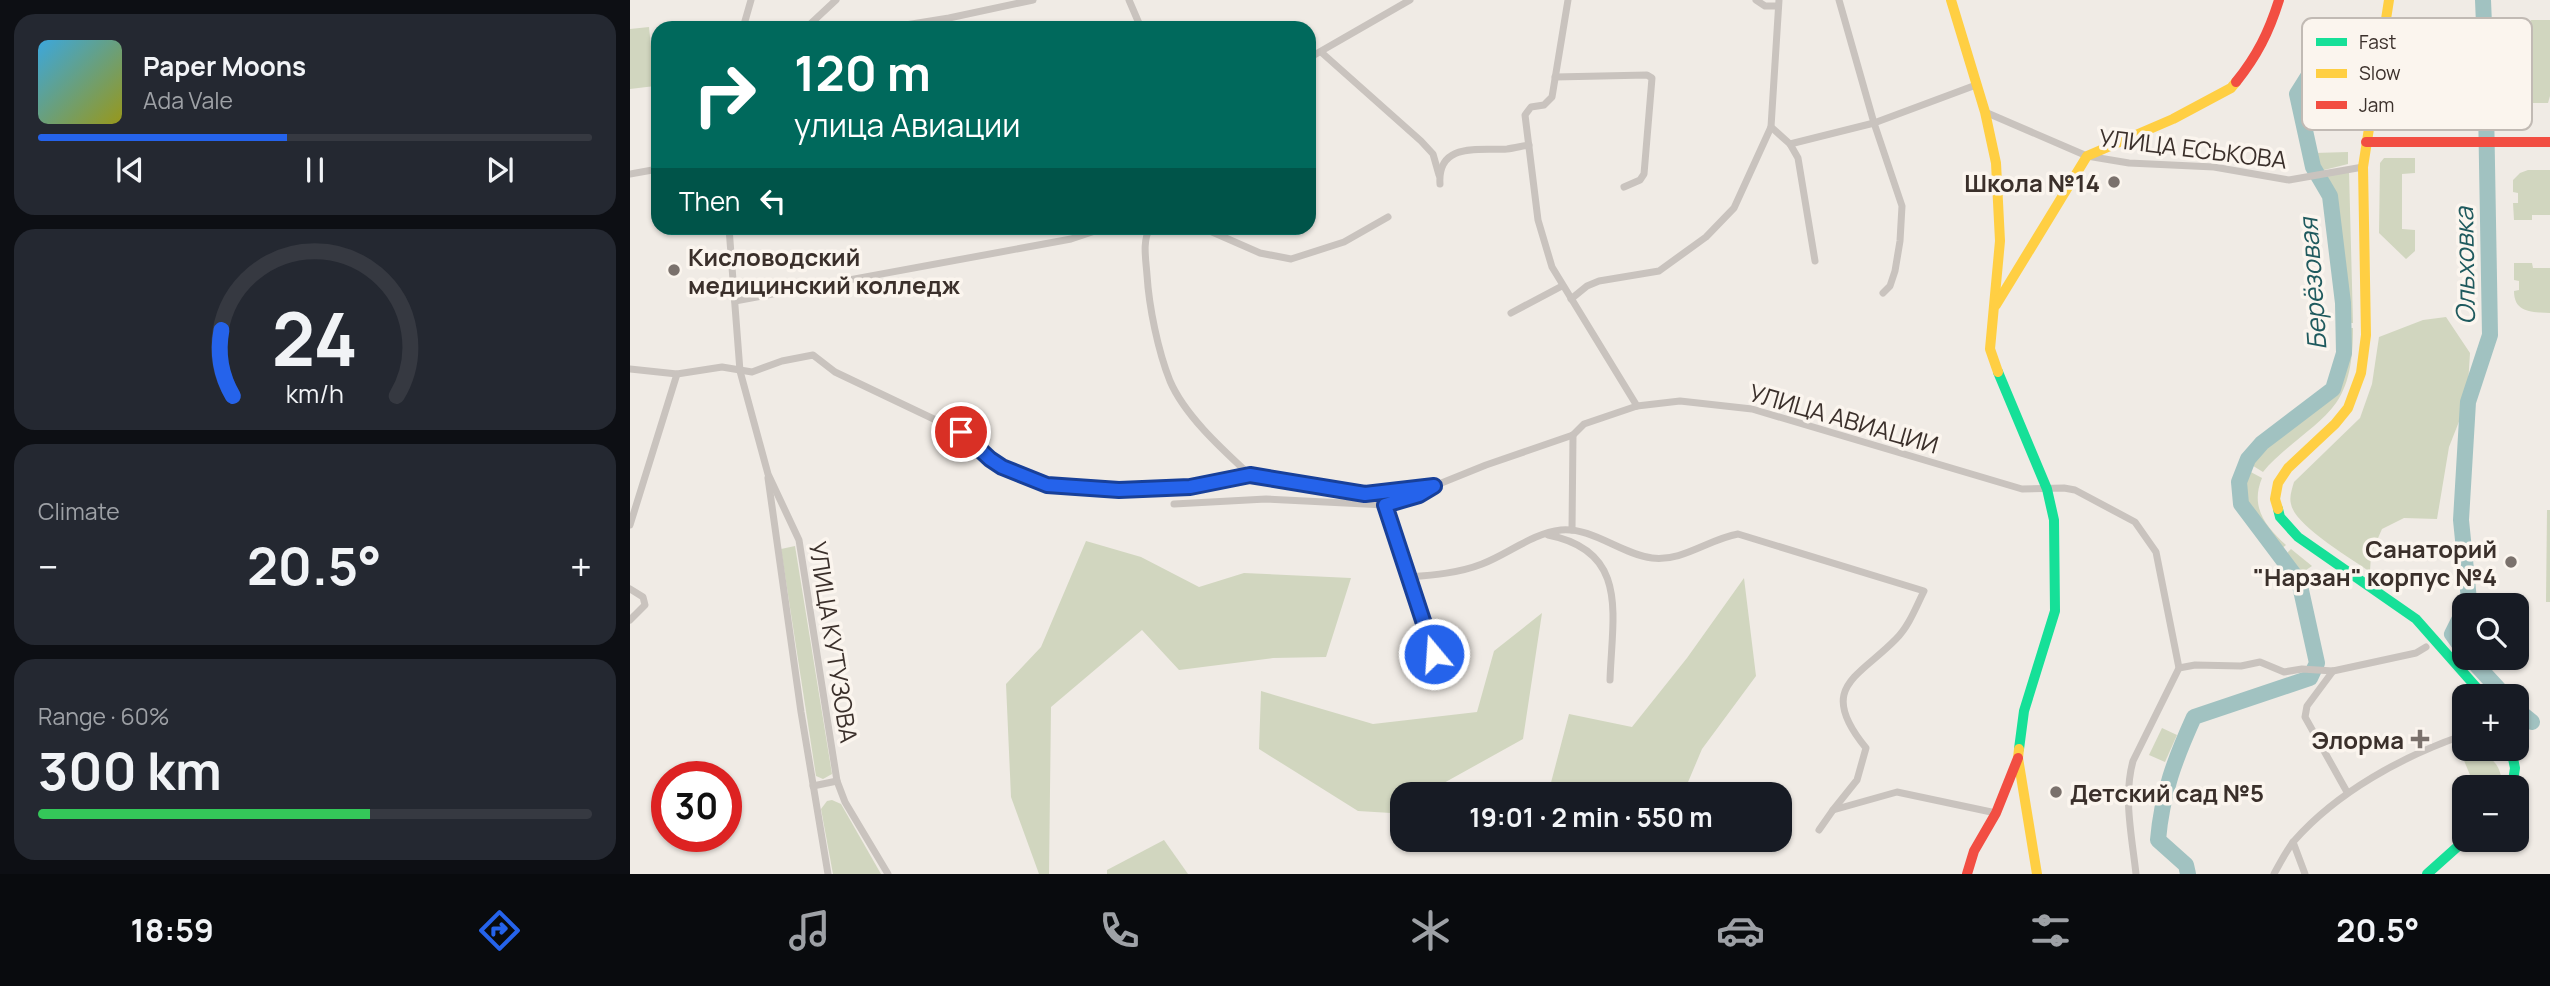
<!DOCTYPE html>
<meta charset="utf-8">
<style>
body{margin:0;font-family:Manrope,sans-serif;background:#242831;color:#f1f3f6;height:100vh;display:flex;flex-direction:column;font-size:26px;white-space:nowrap}
*{box-sizing:border-box;margin:0}
p{font-size:23px;color:#9ea1a6}
.icon{flex:none;width:38px;height:38px;fill:none;stroke:currentColor;stroke-width:2;stroke-linecap:round;stroke-linejoin:round}
.map{position:relative;flex:1;overflow:hidden}
.details{display:flex;flex-direction:column;gap:14px;padding:14px;background:#0d0f14;width:630px}
.details>*{flex:none}
.hud{position:absolute;left:21px;top:21px;width:665px;height:214px;border-radius:21px;box-shadow:0 2px 5px #0004;background:#00695c;color:#fff;overflow:hidden}
.buttons{position:absolute;left:1822px;top:593px;display:grid;gap:14px}
.buttons a{display:grid;place-items:center;width:77px;height:77px;border-radius:14px;background:#171b24;box-shadow:0 2px 5px #0004;font-size:35px}
.speed{position:absolute;left:21px;top:761px;display:flex;gap:14px;font-size:35px;font-weight:700;text-align:center}
.speed>*{display:grid;place-content:center;width:91px;height:91px;border-radius:50%;background:#171b24;box-shadow:0 2px 5px #0004;line-height:1}
.speed .limit{border:10px solid #d22;background:#fff;color:#111}
.pin{position:absolute;display:grid;place-items:center;width:60px;height:60px;color:#fff;margin:-30px;border:4px solid #fff;border-radius:50%;box-shadow:0 2px 7px #0007}
.me{position:absolute;width:77px;margin:-38px;rotate:342deg;stroke-linejoin:round;filter:drop-shadow(0 0 5px #0008)}
.turn{display:flex;align-items:center;gap:24px;height:147px;padding:0 28px;font-size:32px}
.turn .icon{width:91px;height:91px;stroke-width:2.5}
.turn b{display:block;font-size:49px;line-height:60px}
.then{display:flex;align-items:center;height:66px;padding:0 28px;background:#0003;gap:14px;font-size:26px}
.big{font-size:52px;font-weight:700;line-height:1.1}
.details .widget{flex:1;display:flex;flex-direction:column;justify-content:center;gap:10px;min-width:0;padding:0 24px;border-radius:21px;background:#242831}
.details .dial{align-items:center;gap:0}
.dial svg{height:182px;overflow:visible;fill:none;stroke:#363941;stroke-width:7;stroke-linecap:round;text-anchor:middle}
.dial text{fill:#f1f3f6;stroke:none}
.song{display:flex;align-items:center;gap:21px}
.cover{width:84px;height:84px;border-radius:10px;background:linear-gradient(135deg,hsl(200 70% 55%),hsl(60 70% 35%))}
.played{height:7px;border-radius:4px;background:linear-gradient(90deg,#2563eb 45%,#363941 45%)}
.keys{display:flex;justify-content:space-around;direction:ltr}
.heat{display:flex;justify-content:space-between;align-items:center;font-size:38px;direction:ltr}
.charge{height:10px;border-radius:5px;background:linear-gradient(90deg,#34c759 60%,#363941 0)}
.trip{position:absolute;left:760px;top:782px;width:402px;height:70px;border-radius:21px;background:#171b24;box-shadow:0 2px 5px #0004;font-weight:700;line-height:70px;text-align:center}
.tab-bar{display:flex;height:112px;justify-content:space-around;align-items:center;background:#090b0e;color:#9ea1a6}
.tab-bar .icon{width:49px;height:49px}
.tab-bar .active{color:#2563eb}
.tab-bar b{font-size:32px;color:#f1f3f6}
main{display:flex;flex:1;min-height:0}
.map>svg:first-child{display:block}
.green{fill:#d1d6bf}
.lines{fill:none;stroke-linecap:round;stroke-linejoin:round}
.river{stroke:#a1c2c1;stroke-width:16}
.street{stroke:#c9c3be;stroke-width:7}
.fast{stroke:#16e098;stroke-width:10}
.slow{stroke:#ffcf43;stroke-width:10}
.jam{stroke:#f24e42;stroke-width:10}
.route-casing{stroke:#184099;stroke-width:18}
.route{stroke:#2563eb;stroke-width:12}
.poi-dot{fill:#7a716c;stroke:#fbf5ee;stroke-width:2.5}
.labels{text-anchor:middle;dominant-baseline:central;stroke-width:7;stroke-linejoin:round;paint-order:stroke}
.street-label{font-size:24px;fill:#3b302b;stroke:#fbf5ee}
.poi-label{font-size:24px;font-weight:bold;fill:#3b302b;stroke:#fbf5ee;text-anchor:end}
.water-label{font-size:26px;font-style:italic;fill:#1f5a5e;stroke:#fbf5ee}
.key{fill:#fbf5ee;stroke:#c1bab4;stroke-width:2}
.key-label{font-size:19px;fill:#3b302b}
</style>
<main>
<section class="details">
<div class="widget">
<div class="song"><i class="cover"></i><div><b>Paper Moons</b><p>Ada Vale</p></div></div>
<div class="played"></div>
<div class="keys"><svg class="icon" aria-label="previous" viewBox="0 0 24 24"><path d="M18 5L8 12l10 7zM5 5v14"/></svg><svg class="icon" aria-label="pause" viewBox="0 0 24 24"><path d="M8 5v14M16 5v14"/></svg><svg class="icon" aria-label="next" viewBox="0 0 24 24"><path d="M6 5l10 7-10 7zM19 5v14"/></svg></div>
</div>
<div class="widget dial"><svg viewBox="0 0 100 80">
<path d="M14 69A42 42 0 1 1 86 69"/>
<path d="M14 69A42 42 0 0 1 9 40" stroke="#2563eb"/>
<text x="50" y="56" font-size="32" font-weight="700">24</text>
<text x="50" y="72" font-size="11">km/h</text>
</svg></div>
<div class="widget"><p>Climate</p>
<div class="heat"><a>−</a><b class="big">20.5°</b><a>+</a></div>
</div>
<div class="widget"><p>Range · 60%</p><b class="big">300 km</b><div class="charge"></div></div>
</section>
<div class="map">
<svg width="1920" height="874" viewBox="0 0 1920 874">
<rect width="100%" height="100%" fill="#f0ebe5"/>
<g class="green">
<path d="M1901,20H1920V96L1918,103H1865L1862,42L1886,41Z"/>
<path d="M19,27L25,86L0,89V29Z"/>
<path d="M1718,152V164L1690,171L1684,153Z"/>
<path d="M1754,158H1785V173L1772,174V229L1785,230V251L1776,259L1749,233L1750,163Z"/>
<path d="M1898,170H1920V215H1902V220H1884L1883,203H1888V193L1883,192V180L1890,173Z"/>
<path d="M1719,171L1723,323H1716L1703,196L1693,177Z"/>
<path d="M1884,263H1902L1903,268H1920V313C1902,312 1884,313 1884,291L1889,290V281L1884,280Z"/>
<path d="M1816,317L1840,353L1838,385L1830,419L1819,447L1807,519L1774,518L1752,529L1741,554L1740,572C1721,558 1665,526 1661,504C1659,497 1662,489 1664,482L1730,418L1742,384L1749,337L1793,320Z"/>
<path d="M1716,328H1723C1723,352 1721,382 1706,403C1689,427 1653,447 1633,472L1620,464L1635,446L1705,390L1717,352Z"/>
<path d="M1617,470L1632,478C1620,507 1635,526 1656,545L1651,549C1631,524 1605,504 1617,470Z"/>
<path d="M1917,510H1920V602H1916Z"/>
<path d="M456,541L511,557L569,587L614,573L721,578L696,657L643,658L549,670L512,630L421,707L419,874H409L381,797L376,684L411,647Z"/>
<path d="M165,546L202,774L193,779L186,776L151,549Z"/>
<path d="M1661,549L1682,566L1670,574L1655,555Z"/>
<path d="M1114,578L1126,676L1072,749L1053,794H1023L1013,788L998,794H918L939,714L1002,727L1057,658Z"/>
<path d="M912,613L893,739L794,794H772V807L761,813L728,811L629,749L631,691L743,724L847,712L864,651Z"/>
<path d="M1532,728L1547,735L1535,762L1519,755Z"/>
<path d="M1830,751C1850,751 1866,755 1871,776L1868,787H1845Z"/>
<path d="M202,800L211,804L251,874H203L191,809L197,801Z"/>
<path d="M534,840L558,874H477V870Z"/>
</g>
<g class="lines">
<g class="river">
<path d="M1831,57L1855,49L1853,0"/>
<path d="M1837,606L1839,600L1831,520L1838,402L1860,335L1855,49"/>
<path d="M1834,610L1822,634L1834,651"/>
<path d="M1840,658L1875,696"/>
<path d="M1886,709L1902,722"/>
<path d="M1558,874L1556,865L1528,840C1532,793 1545,759 1564,717L1680,678L1687,663L1669,581L1611,504L1609,482L1618,459L1632,443L1703,389L1714,353L1713,303L1700,196L1683,167L1667,94L1696,48H1704"/>
</g>
<g class="street">
<path d="M499,0L511,28"/>
<path d="M938,0L922,97L914,105L901,107L895,115L908,220L922,267L1007,406"/>
<path d="M1126,0L1135,6H1148"/>
<path d="M1209,0L1244,123L1272,206L1270,241L1265,271L1260,286L1253,293"/>
<path d="M113,28L121,0"/>
<path d="M176,28L206,0"/>
<path d="M257,28L319,18L403,0"/>
<path d="M691,52L791,141L803,154L809,175"/>
<path d="M679,58L780,0"/>
<path d="M925,77L1017,75L1022,78L1014,174L1010,180L994,187"/>
<path d="M1355,112L1457,156L1499,163L1584,167L1659,180L1733,167"/>
<path d="M1141,127L1160,144L1168,158L1185,261"/>
<path d="M1160,144L1244,123L1346,85"/>
<path d="M0,174L28,169"/>
<path d="M810,184C807,141 851,151 877,149C885,148 892,146 899,145"/>
<path d="M99,228L110,371L138,474L169,540L207,781L215,802L258,874"/>
<path d="M520,228C512,241 516,260 517,275C519,307 528,351 540,381C555,416 593,450 620,475"/>
<path d="M573,228L630,253L661,259L714,242L758,217"/>
<path d="M941,299L957,286L969,281L1029,271L1076,237L1104,208L1141,127L1149,0"/>
<path d="M105,301L441,239L474,228"/>
<path d="M881,313L932,286"/>
<path d="M0,369L47,374L92,367L122,372L152,361L183,355L205,372L331,432L360,459L372,467L417,485L489,490L560,487L620,475L735,494L763,491L804,486L856,465L943,435L954,424L1007,406L1050,401L1122,409L1392,489L1434,488L1445,490L1505,522L1526,552L1549,668L1503,761C1493,797 1502,837 1506,874"/>
<path d="M138,478L171,712L198,874"/>
<path d="M544,504L636,499L755,505L789,495L802,487"/>
<path d="M755,505L804,654"/>
<path d="M0,525L47,374"/>
<path d="M942,530L943,435"/>
<path d="M918,535C1000,551 982,616 980,680"/>
<path d="M779,577C804,575 829,573 852,564C878,554 903,533 931,530C962,527 991,554 1022,558C1052,562 1079,539 1108,534L1294,591C1286,607 1279,626 1266,639C1228,678 1186,687 1236,748L1227,780L1203,810"/>
<path d="M0,589L13,597L15,605L0,620"/>
<path d="M1549,668L1565,665L1611,666L1630,662L1654,672L1672,669L1703,671L1786,653L1796,647"/>
<path d="M1703,671L1677,706L1675,717L1717,792"/>
<path d="M183,786L207,781"/>
<path d="M1189,830L1203,810L1267,792L1366,813"/>
<path d="M1663,842L1675,874"/>
<path d="M1644,874C1650,863 1656,851 1664,841C1707,792 1773,756 1834,735"/>
</g>
<g class="fast">
<path d="M1368,372L1417,489L1424,520L1425,611L1394,711L1389,749"/>
<path d="M1648,509L1650,517L1668,537L1786,619L1854,696"/>
<path d="M1881,749L1885,768L1882,788"/>
<path d="M1797,874L1835,840"/>
</g>
<g class="slow">
<path d="M1321,0L1355,112L1366,163L1370,241L1360,349L1368,372"/>
<path d="M1366,305L1457,156L1543,119L1601,88L1606,82"/>
<path d="M1648,509L1645,499L1648,483L1658,468L1705,424L1718,408L1731,373L1736,335L1733,167L1759,0"/>
<path d="M1389,749L1388,758L1407,874"/>
</g>
<g class="jam">
<path d="M1606,82C1627,56 1639,32 1649,0"/>
<path d="M1736,142H1920"/>
<path d="M1337,874L1344,851L1366,813L1388,758"/>
</g>
</g>
<g class="lines">
<g class="route-casing">
<path id="route" d="M331,432L360,459L372,467L417,485L489,490L560,487L620,475L735,494L804,486L789,495L755,505L804,654"/>
</g>
<use href="#route" class="route"/>
</g>
<g class="poi-dot">
<circle cx="1484" cy="182" r="7"/>
<circle cx="44" cy="270" r="7"/>
<circle cx="1881" cy="562" r="7"/>
<path d="M1786.5 728.5h7v7h7v7h-7v7h-7v-7h-7v-7h7z"/>
<circle cx="1426" cy="792" r="7"/>
</g>
<g class="labels">
<g class="street-label">
<text transform="translate(1563 148) rotate(7)">УЛИЦА ЕСЬКОВА</text>
<text transform="translate(1214 418) rotate(16)">УЛИЦА АВИАЦИИ</text>
<text transform="translate(204 642) rotate(81)">УЛИЦА КУТУЗОВА</text>
</g>
<g class="poi-label">
<text x="1470" y="182">Школа №14</text>
<text x="58" y="256" text-anchor="start">Кисловодский<tspan x="58" dy="28">медицинский колледж</tspan></text>
<text x="1867" y="548">Санаторий<tspan x="1867" dy="28">"Нарзан" корпус №4</tspan></text>
<text x="1774" y="739">Элорма</text>
<text x="1440" y="792" text-anchor="start">Детский сад №5</text>
</g>
<g class="water-label">
<text transform="translate(1834 266) rotate(-91)">Ольховка</text>
<text transform="translate(1682 284) rotate(-94)">Берёзовая</text>
</g>
</g>
<rect x="1672" y="18" width="230" height="112" rx="10" class="key"/>
<rect x="1686" y="38" width="31" height="8" fill="#16e098"/>
<rect x="1686" y="69" width="31" height="9" fill="#ffcf43"/>
<rect x="1686" y="101" width="31" height="8" fill="#f24e42"/>
<g class="key-label">
<text x="1729" y="49">Fast</text>
<text x="1729" y="80">Slow</text>
<text x="1729" y="112">Jam</text>
</g>
</svg>
<div class="buttons">
<a><svg class="icon" aria-label="search" viewBox="0 0 24 24"><circle cx="10" cy="10" r="6"/><path d="M15 15l6 6"/></svg></a>
<a>+</a>
<a>−</a>
</div>
<div class="speed"><div class="limit">30</div></div>
<div class="pin" style="left:331px;top:432px;background:#d93025"><svg class="icon" aria-label="arrive" viewBox="0 0 24 24"><path d="M6 21V4h12l-3 4 3 4H6"/></svg></div>
<svg class="me" style="left:804px;top:654px" viewBox="-20 -20 40 40"><circle r="17" fill="#2563eb" stroke="#fff" stroke-width="3"/><path d="M0-11L8 9 0 5-8 9z" fill="#fff"/></svg>
<div class="trip">19:01 · 2 min · 550 m</div>
<div class="hud">
<div class="turn"><svg class="icon" aria-label="right" viewBox="0 0 24 24"><path d="M7 20v-9h11M14 6l5 5-5 5"/></svg><div><b>120 m</b>улица Авиации</div></div>
<div class="then">Then<svg class="icon" aria-label="left" viewBox="0 0 24 24"><path d="M17 20v-9H6M10 6l-5 5 5 5"/></svg></div>
</div>
</div>
</main>
<nav class="tab-bar">
<b>18:59</b>
<svg class="icon active" aria-label="directions" viewBox="0 0 24 24"><path d="M12 3l9 9-9 9-9-9zM9 14v-3h6M13 9l2 2-2 2"/></svg>
<svg class="icon" aria-label="music" viewBox="0 0 24 24"><path d="M9 18V5l10-2v13"/><circle cx="6" cy="18" r="3"/><circle cx="16" cy="16" r="3"/></svg>
<svg class="icon" aria-label="phone" viewBox="0 0 24 24"><path d="M5 4h4l2 5-3 2q2 4 5 5l2-3 5 2v4C11 20 4 13 5 4z"/></svg>
<svg class="icon" aria-label="climate" viewBox="0 0 24 24"><path d="M12 3v18M4 7l16 10M4 17L20 7"/></svg>
<svg class="icon" aria-label="car" viewBox="0 0 24 24"><path d="M5 17H2v-5l4-1 3-4h7l3 4 3 1v5h-3M9 17h6M6 11h13"/><circle cx="7" cy="17" r="2"/><circle cx="17" cy="17" r="2"/></svg>
<svg class="icon" aria-label="filters" viewBox="0 0 24 24"><path d="M4 7h16M4 17h16"/><circle cx="9" cy="7" r="2"/><circle cx="15" cy="17" r="2"/></svg>
<b>20.5°</b>
</nav>
